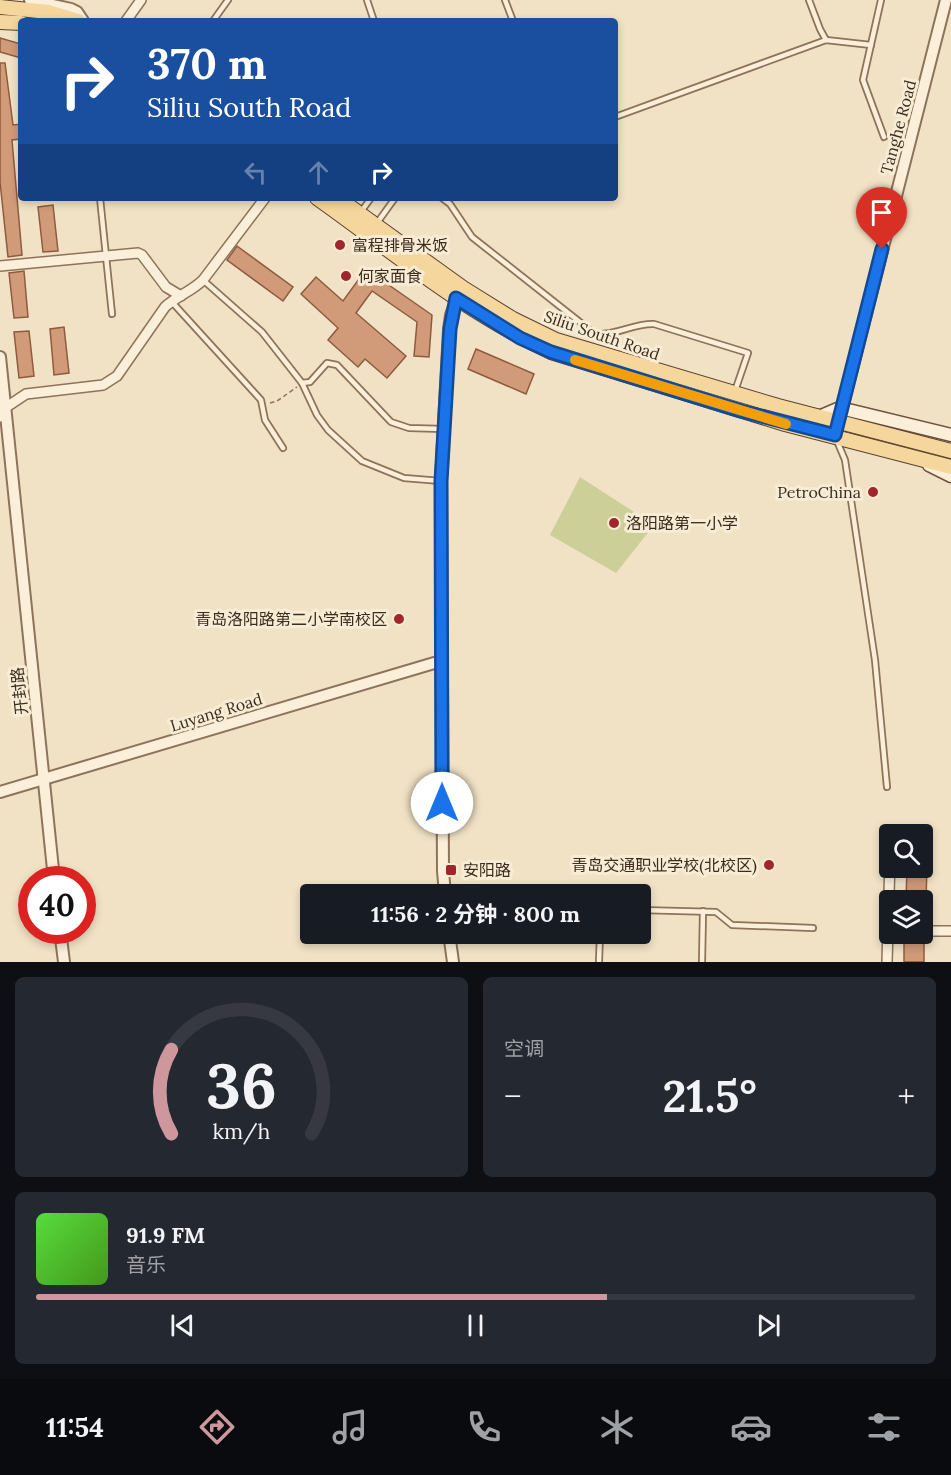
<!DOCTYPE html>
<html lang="zh">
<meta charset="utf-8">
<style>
body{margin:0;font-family:Lora,"Noto Sans SC",serif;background:#242831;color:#f1f3f6;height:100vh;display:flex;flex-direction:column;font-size:22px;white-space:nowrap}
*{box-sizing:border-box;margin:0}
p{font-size:20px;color:#9ea1a6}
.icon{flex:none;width:33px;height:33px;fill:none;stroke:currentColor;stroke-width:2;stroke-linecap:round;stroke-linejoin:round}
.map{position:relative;height:962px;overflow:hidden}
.side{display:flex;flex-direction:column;gap:15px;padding:15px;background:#0d0f14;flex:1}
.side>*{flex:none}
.hud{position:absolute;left:18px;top:18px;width:600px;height:183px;border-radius:6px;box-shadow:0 3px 9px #0003;background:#1a4fa0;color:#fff;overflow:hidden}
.controls{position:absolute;left:879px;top:824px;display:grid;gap:12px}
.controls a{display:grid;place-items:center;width:54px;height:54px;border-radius:6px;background:#171b24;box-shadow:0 3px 9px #0003;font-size:30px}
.speed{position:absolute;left:18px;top:866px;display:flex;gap:12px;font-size:30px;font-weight:700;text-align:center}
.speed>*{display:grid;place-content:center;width:78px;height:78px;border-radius:50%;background:#171b24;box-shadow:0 3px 9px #0003;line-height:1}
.speed .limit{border:9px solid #d22;background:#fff;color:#111}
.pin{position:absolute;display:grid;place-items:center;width:51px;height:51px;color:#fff;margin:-62px -26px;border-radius:50% 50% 50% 0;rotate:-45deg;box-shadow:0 0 6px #0007}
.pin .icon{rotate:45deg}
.me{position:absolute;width:66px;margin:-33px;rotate:0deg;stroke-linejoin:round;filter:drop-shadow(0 0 4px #0008)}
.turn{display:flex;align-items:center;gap:21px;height:126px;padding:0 30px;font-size:27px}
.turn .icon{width:78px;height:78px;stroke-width:2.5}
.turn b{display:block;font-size:42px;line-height:51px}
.lanes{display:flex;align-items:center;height:57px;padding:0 30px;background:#0003;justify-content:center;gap:30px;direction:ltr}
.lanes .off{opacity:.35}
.big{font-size:45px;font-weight:700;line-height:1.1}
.side .tile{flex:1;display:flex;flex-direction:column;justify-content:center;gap:9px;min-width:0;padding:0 21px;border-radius:9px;background:#242831}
.side .dial{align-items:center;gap:0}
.dial svg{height:156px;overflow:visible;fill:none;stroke:#363941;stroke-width:7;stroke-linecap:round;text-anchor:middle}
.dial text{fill:#f1f3f6;stroke:none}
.song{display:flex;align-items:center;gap:18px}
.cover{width:72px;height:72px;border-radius:9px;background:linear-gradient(135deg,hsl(110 70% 55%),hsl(100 70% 35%))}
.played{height:6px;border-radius:3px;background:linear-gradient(90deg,#cd979b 65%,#363941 65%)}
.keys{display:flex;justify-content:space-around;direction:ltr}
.heat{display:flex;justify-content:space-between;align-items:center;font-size:33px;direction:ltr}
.side .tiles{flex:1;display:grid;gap:15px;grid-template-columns:1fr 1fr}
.tile:last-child{grid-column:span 2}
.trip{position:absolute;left:300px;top:884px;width:351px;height:60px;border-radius:6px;background:#171b24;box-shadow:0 3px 9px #0003;font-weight:700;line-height:60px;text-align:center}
.tabs{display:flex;height:96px;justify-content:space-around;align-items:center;background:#090b0e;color:#9ea1a6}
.tabs .icon{width:42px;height:42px}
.tabs .selected{color:#cd979b}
.tabs b{font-size:27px;color:#f1f3f6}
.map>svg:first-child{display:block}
.green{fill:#ccd098}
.building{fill:#d19a79;stroke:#8e5b3e;stroke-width:1.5}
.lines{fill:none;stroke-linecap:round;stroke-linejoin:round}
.service-casing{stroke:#8d735a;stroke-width:8}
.minor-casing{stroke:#8d735a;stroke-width:12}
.tertiary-casing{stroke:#8d735a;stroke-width:14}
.secondary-casing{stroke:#6f543d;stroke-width:15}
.primary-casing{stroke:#5b412e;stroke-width:16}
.path{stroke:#8d735a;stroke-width:1.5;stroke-dasharray:4.5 3;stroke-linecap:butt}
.service{stroke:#fbefd9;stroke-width:4.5}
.minor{stroke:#fbefd9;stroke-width:9}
.tertiary{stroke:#fbefd9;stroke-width:10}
.secondary{stroke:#fbefd9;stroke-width:12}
.primary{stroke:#f5d69c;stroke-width:14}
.route-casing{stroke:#114b97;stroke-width:15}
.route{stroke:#1a73e8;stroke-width:10}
.slow{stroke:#f59e0b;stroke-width:10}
.poi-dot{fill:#a0262c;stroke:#f8ecd5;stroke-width:2}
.labels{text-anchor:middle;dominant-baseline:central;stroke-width:6;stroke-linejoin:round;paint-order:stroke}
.street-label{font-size:16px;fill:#3c2c1e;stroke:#f8ecd5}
.poi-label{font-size:16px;fill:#3c2c1e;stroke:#f8ecd5;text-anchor:start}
</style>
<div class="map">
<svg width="951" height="962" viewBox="0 0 951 962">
<rect width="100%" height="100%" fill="#f1e2c5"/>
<path class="green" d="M580,477L654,525L616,573L550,535Z"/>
<g class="building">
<path d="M0,38L21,44V58L0,52Z"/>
<path d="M0,63H5L13,125L21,124V139L12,140L22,255L8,257L0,182Z"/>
<path d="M53,205L58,251L43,252L38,207Z"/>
<path d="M237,246L293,287L283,301L227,260Z"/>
<path d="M24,271L28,317L14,318L9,273Z"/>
<path d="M364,272L371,277L373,274L432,315L429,357L414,356L417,322L372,291L356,313L406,356L387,378L365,359L358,367L328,340L338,328L301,294L316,277L343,301Z"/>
<path d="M64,327L69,373L54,375L50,329Z"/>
<path d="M29,331L34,376L19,378L14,332Z"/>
<path d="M476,349L534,374L526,394L468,369Z"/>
<path d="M907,867H927L926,900H906Z"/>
<path d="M904,935L924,938V962H904Z"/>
</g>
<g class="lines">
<g class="service-casing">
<g id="service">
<path d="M367,0L374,21"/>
<path d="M505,0L513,21"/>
<path d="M809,0L820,29L826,40"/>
<path d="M881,0L863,80L884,137"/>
<path d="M213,21L228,0"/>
<path d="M615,117L826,40L871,45"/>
<path d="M100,198L112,314"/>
<path d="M442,198L450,204L472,237L595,334C615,336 634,323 654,324L748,353L735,391"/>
<path d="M360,213L371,198"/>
<path d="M377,223L395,198"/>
<path d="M203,280L262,332L302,383L317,415L328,430L362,461L404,478L441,481"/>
<path d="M171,301L261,400L265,420L283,448"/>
<path d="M302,383L310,382L327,363L337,365L391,422L409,428L444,429"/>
<path d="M837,441L845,460L875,660L887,787"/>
<path d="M640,910L716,912L732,925L813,928"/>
<path d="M599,962L600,933"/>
<path d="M702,962L703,911"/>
</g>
</g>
<g class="minor-casing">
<g id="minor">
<path d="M126,21L141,0"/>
<path d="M0,266L138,253L142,255L166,287L181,296"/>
<path d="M0,417L5,408L26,394L103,385L117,376L165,307C177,296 192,291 203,280L265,198"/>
<path d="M922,931H951"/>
<path d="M887,962L890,860"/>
</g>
</g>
<g class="tertiary-casing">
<g id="tertiary">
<path d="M30,0L71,9L77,12L83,21"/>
<path d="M0,357L54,879"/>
<path d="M835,435L946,0"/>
<path d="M0,792L441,661"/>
<path d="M445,894L443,871L441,481L449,329L451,315L459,294"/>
<path d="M60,930L64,962"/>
<path d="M449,933L453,962"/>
</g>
</g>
<g class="secondary-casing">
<g id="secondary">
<path d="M819,417L840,408L951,435"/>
<path d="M929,465L951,476"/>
</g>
</g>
<g class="primary-casing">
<g id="primary">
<path d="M0,7L48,12L78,21"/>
<path d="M0,22L21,23"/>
<path d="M317,198C393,252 466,313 551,352L785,424L951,467"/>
<path d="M338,198L463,288L513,319L556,340L778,406L951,451"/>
</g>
</g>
<path class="path" d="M270,403L277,401L297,387"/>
<use href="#service" class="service"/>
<use href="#minor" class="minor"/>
<use href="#tertiary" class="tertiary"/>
<use href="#secondary" class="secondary"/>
<use href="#primary" class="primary"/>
</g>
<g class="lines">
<g class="route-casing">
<path id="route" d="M442,803L441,481L450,329L456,298L520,338L551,352L741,411L835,435L882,249"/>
</g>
<use href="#route" class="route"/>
<path class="slow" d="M575,360L786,424"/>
</g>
<g class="poi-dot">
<circle cx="340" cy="245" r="6"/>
<circle cx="346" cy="276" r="6"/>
<circle cx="873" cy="492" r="6"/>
<circle cx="614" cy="523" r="6"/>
<circle cx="399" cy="619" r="6"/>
<circle cx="769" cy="865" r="6"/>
<rect x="445" y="864" width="12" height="12" rx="3"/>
</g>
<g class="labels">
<g class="street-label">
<text transform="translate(898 127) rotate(-75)">Tanghe Road</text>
<text transform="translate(602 335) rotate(19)">Siliu South Road</text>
<text transform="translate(19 691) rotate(-96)">开封路</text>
<text transform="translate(216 712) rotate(-17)">Luyang Road</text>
</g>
<g class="poi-label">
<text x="352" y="245">富程排骨米饭</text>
<text x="358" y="276">何家面食</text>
<text x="861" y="492" text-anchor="end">PetroChina</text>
<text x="626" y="523">洛阳路第一小学</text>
<text x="387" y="619" text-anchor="end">青岛洛阳路第二小学南校区</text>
<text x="757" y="865" text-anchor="end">青岛交通职业学校(北校区)</text>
<text x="463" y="870">安阳路</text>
</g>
</g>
</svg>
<div class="controls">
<a><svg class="icon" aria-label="search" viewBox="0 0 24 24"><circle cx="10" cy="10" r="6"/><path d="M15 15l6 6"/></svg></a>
<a><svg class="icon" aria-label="layers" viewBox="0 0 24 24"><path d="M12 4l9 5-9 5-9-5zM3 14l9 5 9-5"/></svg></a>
</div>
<div class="speed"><div class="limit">40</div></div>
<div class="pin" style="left:882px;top:249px;background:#d93025"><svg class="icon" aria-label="arrive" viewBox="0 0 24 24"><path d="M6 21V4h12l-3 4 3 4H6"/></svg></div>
<svg class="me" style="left:442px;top:803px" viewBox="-20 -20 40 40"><circle r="19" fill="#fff"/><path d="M0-13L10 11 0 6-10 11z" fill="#1a73e8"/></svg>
<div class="trip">11:56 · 2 分钟 · 800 m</div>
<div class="hud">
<div class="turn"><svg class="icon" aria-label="right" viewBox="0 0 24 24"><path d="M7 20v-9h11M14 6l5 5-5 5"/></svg><div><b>370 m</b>Siliu South Road</div></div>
<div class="lanes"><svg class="icon off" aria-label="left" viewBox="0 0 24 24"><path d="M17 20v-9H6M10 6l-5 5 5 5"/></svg><svg class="icon off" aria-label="ahead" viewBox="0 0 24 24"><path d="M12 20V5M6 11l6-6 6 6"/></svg><svg class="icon" aria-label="right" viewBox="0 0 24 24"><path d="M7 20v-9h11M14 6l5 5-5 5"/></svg></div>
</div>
</div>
<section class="side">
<div class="tiles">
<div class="tile dial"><svg viewBox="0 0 100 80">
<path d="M14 69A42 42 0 1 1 86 69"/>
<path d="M14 69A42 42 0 0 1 14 26" stroke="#cd979b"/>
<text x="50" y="56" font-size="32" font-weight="700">36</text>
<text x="50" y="72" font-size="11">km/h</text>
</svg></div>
<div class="tile"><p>空调</p>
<div class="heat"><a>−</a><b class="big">21.5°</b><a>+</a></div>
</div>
<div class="tile">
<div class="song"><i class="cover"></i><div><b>91.9 FM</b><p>音乐</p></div></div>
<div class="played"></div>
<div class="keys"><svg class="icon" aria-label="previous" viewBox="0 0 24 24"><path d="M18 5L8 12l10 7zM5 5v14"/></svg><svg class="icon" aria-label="pause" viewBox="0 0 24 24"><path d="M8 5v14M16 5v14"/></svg><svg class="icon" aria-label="next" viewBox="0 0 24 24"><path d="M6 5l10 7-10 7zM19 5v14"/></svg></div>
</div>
</div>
</section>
<nav class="tabs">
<b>11:54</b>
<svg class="icon selected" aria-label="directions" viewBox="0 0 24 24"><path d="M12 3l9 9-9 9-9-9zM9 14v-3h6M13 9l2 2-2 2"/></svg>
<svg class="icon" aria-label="music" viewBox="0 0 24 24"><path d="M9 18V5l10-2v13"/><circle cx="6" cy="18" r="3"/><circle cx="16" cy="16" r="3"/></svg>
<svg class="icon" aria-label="phone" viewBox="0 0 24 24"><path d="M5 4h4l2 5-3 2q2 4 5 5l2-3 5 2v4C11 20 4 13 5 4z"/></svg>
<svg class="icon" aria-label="climate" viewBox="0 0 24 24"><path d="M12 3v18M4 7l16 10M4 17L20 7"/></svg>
<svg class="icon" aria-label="car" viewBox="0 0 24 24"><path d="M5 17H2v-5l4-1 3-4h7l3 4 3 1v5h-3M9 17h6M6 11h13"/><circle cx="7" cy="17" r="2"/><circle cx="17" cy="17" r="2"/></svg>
<svg class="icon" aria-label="filters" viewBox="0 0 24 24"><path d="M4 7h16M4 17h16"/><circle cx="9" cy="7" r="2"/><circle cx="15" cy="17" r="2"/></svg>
</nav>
